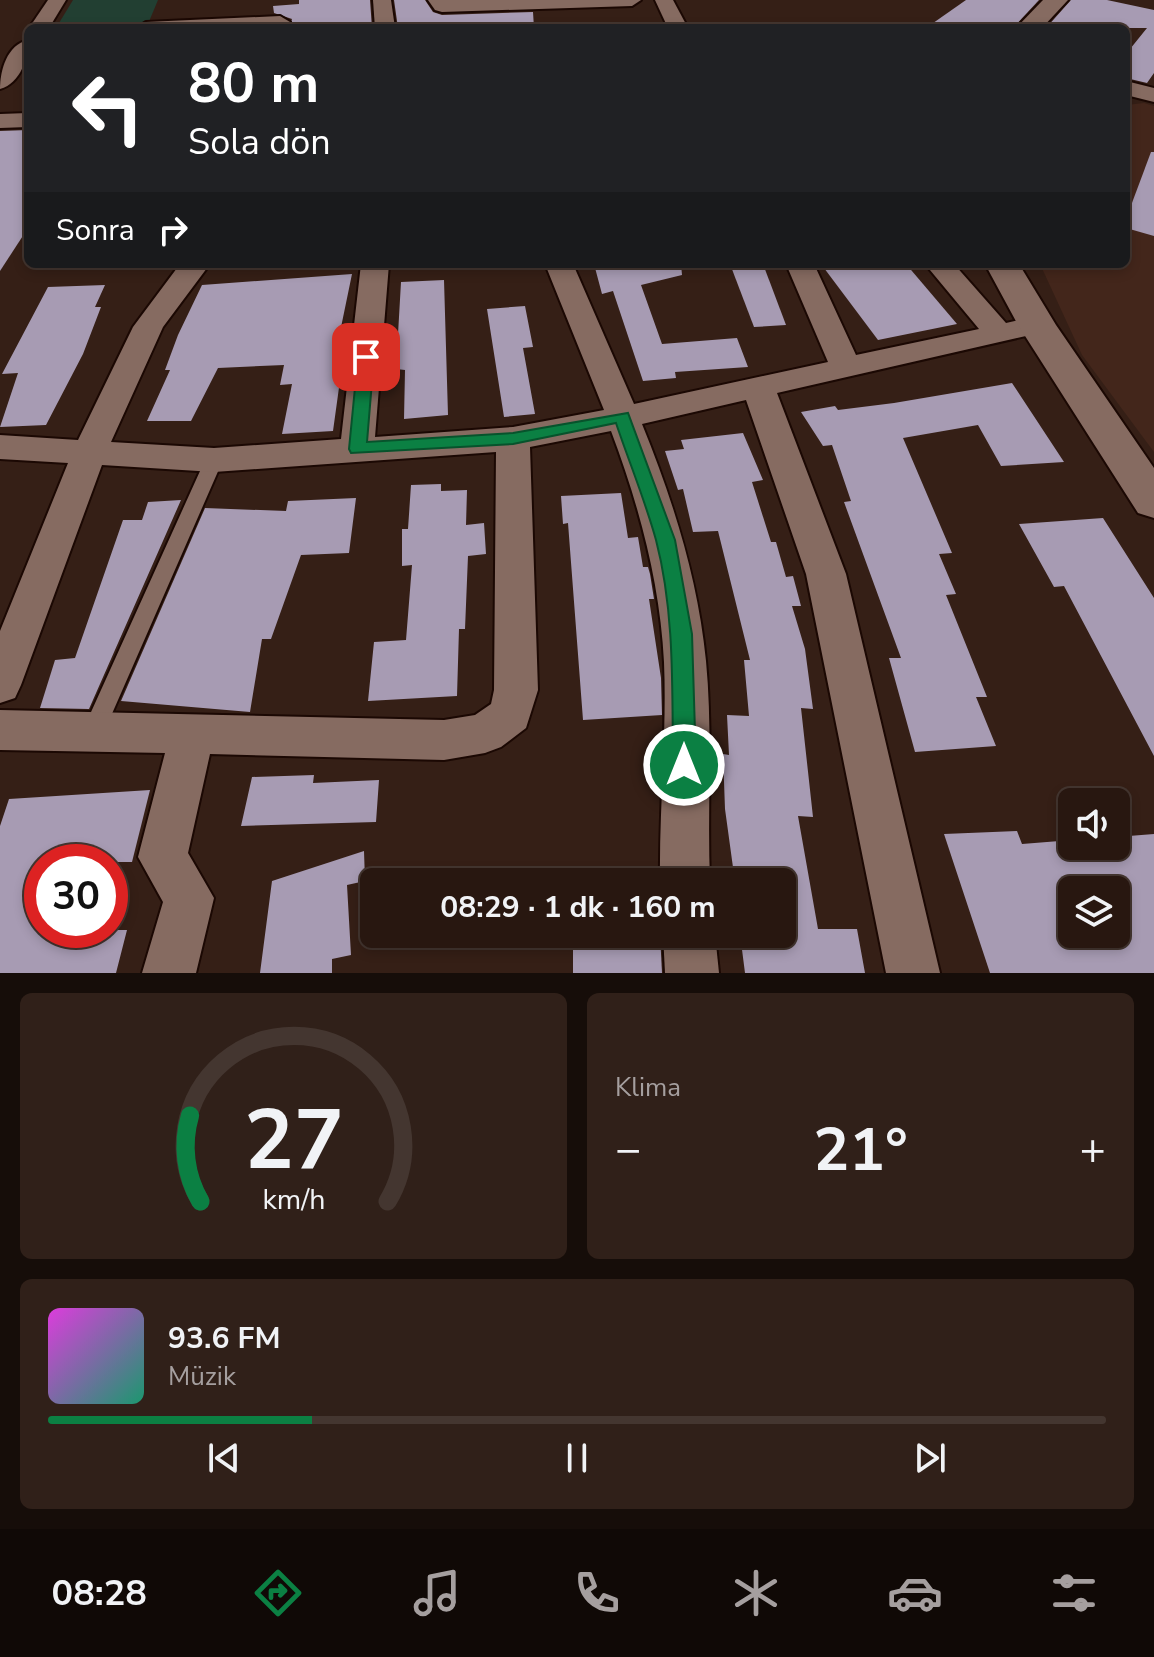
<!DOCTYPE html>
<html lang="tr">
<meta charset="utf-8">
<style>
body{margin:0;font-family:"Nunito Sans",sans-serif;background:#302019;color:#f1f3f6;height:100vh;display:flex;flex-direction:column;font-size:30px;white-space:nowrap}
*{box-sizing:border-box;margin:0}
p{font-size:26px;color:#a59f9f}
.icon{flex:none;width:44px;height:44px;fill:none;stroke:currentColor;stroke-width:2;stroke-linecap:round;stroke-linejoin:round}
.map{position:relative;height:973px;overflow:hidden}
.sheet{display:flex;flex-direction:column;gap:20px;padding:20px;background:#160d09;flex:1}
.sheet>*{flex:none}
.banner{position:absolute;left:24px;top:24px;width:1106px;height:244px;border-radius:12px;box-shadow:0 4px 12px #0003,0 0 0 2px #443630;background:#202124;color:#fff;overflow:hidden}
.tools{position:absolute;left:1058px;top:788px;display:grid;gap:16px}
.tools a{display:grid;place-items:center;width:72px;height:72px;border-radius:12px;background:#281710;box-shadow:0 4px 12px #0003,0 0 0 2px #443630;font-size:40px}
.speed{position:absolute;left:24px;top:844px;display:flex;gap:16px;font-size:40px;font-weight:700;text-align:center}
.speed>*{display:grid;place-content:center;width:104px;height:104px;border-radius:50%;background:#281710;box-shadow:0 4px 12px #0003,0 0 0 2px #443630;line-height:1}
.speed .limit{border:12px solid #d22;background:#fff;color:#111}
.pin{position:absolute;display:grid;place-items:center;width:68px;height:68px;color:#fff;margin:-34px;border-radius:16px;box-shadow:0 4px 12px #0006}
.me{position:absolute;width:88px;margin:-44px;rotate:0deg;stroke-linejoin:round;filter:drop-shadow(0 0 6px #0008)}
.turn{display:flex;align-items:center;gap:28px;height:168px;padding:0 32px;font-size:36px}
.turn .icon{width:104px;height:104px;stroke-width:2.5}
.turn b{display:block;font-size:56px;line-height:68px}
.then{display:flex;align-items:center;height:76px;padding:0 32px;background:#0003;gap:16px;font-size:30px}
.big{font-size:60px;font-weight:700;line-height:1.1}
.sheet .card{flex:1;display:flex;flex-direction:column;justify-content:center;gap:12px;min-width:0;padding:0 28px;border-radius:12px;background:#302019}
.sheet .dial{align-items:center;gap:0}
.dial svg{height:208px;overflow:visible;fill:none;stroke:#443630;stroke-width:7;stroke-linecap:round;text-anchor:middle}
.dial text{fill:#f1f3f6;stroke:none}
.song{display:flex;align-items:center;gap:24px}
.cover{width:96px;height:96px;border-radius:12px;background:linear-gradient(135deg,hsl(300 70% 55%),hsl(160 70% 35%))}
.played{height:8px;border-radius:4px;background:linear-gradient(90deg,#0b8043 25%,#443630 25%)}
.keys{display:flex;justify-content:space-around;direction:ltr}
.heat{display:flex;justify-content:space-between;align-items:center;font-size:44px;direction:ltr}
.sheet .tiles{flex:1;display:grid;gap:20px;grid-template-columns:1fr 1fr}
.card:last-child{grid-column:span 2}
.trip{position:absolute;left:360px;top:868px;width:436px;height:80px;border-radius:12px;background:#281710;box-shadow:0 4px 12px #0003,0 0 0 2px #443630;font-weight:700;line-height:80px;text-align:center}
.menu{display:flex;height:128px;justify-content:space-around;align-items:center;background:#100906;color:#a59f9f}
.menu .icon{width:56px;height:56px}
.menu .active{color:#0b8043}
.menu b{font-size:36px;color:#f1f3f6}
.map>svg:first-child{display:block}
.built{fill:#43261b}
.green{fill:#223f32}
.building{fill:#a79bb3;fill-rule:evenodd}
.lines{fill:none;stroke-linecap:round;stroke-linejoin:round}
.lane-casing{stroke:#1b0803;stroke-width:4}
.street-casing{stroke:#1b0803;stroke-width:4}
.secondary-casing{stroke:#1b0803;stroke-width:4}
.lane{fill:#866b61;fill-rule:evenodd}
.street{fill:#866b61;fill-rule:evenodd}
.secondary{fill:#866b61;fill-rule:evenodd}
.route{fill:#0b8043;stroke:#07532c;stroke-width:2}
</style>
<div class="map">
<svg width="1154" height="973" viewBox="0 0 1154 973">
<rect width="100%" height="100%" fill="#351f16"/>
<path class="built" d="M1144,103L1154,106V452L1082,355L1040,264H1126V105Z"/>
<path class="green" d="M73,0H158L148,24L56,28Z"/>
<g class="building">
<path d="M299,0H370L372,28H289L292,19L274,13L273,6L299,4Z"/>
<path d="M394,0H425L433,12L442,15L533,12L534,28H398Z"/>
<path d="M966,0H1039L1013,28H926Z"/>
<path d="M1071,0H1107L1154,10V73L1147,83L1126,78V54L1147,28H1046Z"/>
<path d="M28,130V228L0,271V131Z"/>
<path d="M1151,152H1154V236L1126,228V219Z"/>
<path d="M594,264H681L682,275L641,285L662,344L737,338L748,367L675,372L676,378L643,381L613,291L602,294Z"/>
<path d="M730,264H763L786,325L754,327Z"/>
<path d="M821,264H906L957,324L878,340Z"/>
<path d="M352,274L339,337H346L333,431L282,434L292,384L280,385L284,365L218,368L191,421H147L170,370H165L178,335L202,285Z"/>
<path d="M444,280L448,415L404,419L405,370L396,369L401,282Z"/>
<path d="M105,285L95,307H101L83,354L46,425L0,427L18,373L2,374L48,287Z"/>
<path d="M525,306L533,347L523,348L535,414L504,417L487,309Z"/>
<path d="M1012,383L1064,462L1001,466L978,425L903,438L952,553L939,554L956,594L946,595L987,697H976L996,746L915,752L889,658H901L844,502L851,501L832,445L823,446L801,412L835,406L838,410L894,403Z"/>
<path d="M743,433L763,480L752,482L771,542H776L786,577L793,576L801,606H792L805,649L813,709L801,708L813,817L798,816L818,929H857L865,973H745L740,934H782V882H735L725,809L723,754L729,755L727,715L749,716L744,660H750L718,531L693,532L683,489L678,490L665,451L684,449L681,440Z"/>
<path d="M441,484V491L467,490L466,525L484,523L486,554L468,556L465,629H459L457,696L368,701L374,642L406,640L412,565L402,566V529H408L411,485Z"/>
<path d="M621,493L628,538L638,537L643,567H648L650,574L654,599H649L661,678L662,715L583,720L568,523L563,524L561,496Z"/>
<path d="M356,498L349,553L301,555L271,639H262L250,712L121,701L205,508L286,511L288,501Z"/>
<path d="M181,500L89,709L40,708L55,660L75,658L123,520H142L148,502Z"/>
<path d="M1103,518L1154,598V756L1064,586L1054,587L1019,524Z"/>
<path d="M314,775L313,783L379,780L376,822L241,826L252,777Z"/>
<path d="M150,790L132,862H42V930H127L116,973H0V826L9,799Z"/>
<path d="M1017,831L1022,844L1072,840V846H1116V837L1154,834V973H990L944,834ZM1072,890H1116V934H1072Z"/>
<path d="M364,851L365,881L347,885L351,955L332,959V973H260L272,881Z"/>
<path d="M573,934H660L662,973H573Z"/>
</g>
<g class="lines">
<g class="lane-casing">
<path id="lane" d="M214,454L223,460L104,732L101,739L93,742L85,739L82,732L205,460Z"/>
</g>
<g class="street-casing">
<g id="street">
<path d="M48,0H66L49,28H29Z"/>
<path d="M373,0H391L395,28H375Z"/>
<path d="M428,0H641L632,6L442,12L435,10Z"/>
<path d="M655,0H673L688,28H668Z"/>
<path d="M280,16L290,22L287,26L136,28L146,22Z"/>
<path d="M28,40C28,58 21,83 0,89C0,70 7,45 28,40Z"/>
<path d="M1126,81L1154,88V102L1126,95Z"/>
<path d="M28,113V127L0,128V114Z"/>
<path d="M180,264H210L163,327L111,442L214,448L341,439L361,264H389L375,437L513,427L604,410L545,264H573L634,404L828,362L786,264H814L856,355L979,329L925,264H954L1006,323L1037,316L1048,319L1052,325L1048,331L777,393L846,574L940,973H886L806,574L746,400L642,424C673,500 698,579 706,661C713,734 707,808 710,882H660C659,809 667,735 664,662C660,583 639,505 611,431L530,447L538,690L526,728L501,747L485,753L444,760L210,754L188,853L214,898L196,973H142L163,902L138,857L165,753L0,750V710L444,720L475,715L491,704L494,690L496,452L214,472L102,465L21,685L15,698L0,703V631L68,463L0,459V435L78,440L133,327Z"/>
<path d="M663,934H715L719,973H665Z"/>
</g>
</g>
<g class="secondary-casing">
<g id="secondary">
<path d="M1043,0H1068L1042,28H1016Z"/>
<path d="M985,264H1019L1056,325L1154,468V518L1138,513L1018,325Z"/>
</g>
</g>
<use href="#lane" class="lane"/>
<use href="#street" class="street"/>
<use href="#secondary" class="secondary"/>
</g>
<path class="route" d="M366,352L374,357L367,442L513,433L628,413L675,540L692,634L696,765L692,773L684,776L676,773L673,765C672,690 675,613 656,540C645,500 629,462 616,423L513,444L351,453L349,449L358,357Z"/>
</svg>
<div class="tools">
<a><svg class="icon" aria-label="sound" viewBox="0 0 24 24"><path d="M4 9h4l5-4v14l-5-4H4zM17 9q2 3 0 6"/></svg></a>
<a><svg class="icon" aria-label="layers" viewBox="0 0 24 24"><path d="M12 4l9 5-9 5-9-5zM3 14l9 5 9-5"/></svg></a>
</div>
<div class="speed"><div class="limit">30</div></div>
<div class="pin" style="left:366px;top:357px;background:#d93025"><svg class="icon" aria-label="arrive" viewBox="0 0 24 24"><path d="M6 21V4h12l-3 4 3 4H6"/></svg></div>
<svg class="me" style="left:684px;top:765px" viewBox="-20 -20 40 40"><circle r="17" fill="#0b8043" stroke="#fff" stroke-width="3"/><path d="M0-11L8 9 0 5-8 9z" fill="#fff"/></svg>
<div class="trip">08:29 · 1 dk · 160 m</div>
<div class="banner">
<div class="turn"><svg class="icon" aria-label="left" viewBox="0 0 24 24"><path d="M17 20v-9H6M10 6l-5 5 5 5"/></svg><div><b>80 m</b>Sola dön</div></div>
<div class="then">Sonra<svg class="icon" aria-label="right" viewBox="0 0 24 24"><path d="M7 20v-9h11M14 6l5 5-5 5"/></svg></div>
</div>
</div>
<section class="sheet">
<div class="tiles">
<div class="card dial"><svg viewBox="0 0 100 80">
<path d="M14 69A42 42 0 1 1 86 69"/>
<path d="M14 69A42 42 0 0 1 10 36" stroke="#0b8043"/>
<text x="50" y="56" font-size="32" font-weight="700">27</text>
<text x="50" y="72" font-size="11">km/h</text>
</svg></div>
<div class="card"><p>Klima</p>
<div class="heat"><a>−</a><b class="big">21°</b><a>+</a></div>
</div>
<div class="card">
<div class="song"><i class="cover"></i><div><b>93.6 FM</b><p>Müzik</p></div></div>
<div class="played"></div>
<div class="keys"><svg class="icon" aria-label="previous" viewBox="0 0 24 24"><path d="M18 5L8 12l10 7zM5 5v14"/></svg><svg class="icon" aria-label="pause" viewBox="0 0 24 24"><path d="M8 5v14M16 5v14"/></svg><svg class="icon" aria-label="next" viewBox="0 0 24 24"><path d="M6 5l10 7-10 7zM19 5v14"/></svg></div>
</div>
</div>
</section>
<nav class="menu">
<b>08:28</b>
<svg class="icon active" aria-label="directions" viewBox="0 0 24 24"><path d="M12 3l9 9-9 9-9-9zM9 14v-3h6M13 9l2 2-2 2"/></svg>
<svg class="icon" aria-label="music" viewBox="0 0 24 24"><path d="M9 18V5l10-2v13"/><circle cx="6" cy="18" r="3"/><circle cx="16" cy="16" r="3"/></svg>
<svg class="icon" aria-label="phone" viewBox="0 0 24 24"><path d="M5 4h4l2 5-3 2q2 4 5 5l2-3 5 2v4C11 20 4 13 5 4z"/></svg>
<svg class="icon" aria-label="climate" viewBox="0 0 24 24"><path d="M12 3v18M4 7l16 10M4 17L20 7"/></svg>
<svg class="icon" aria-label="car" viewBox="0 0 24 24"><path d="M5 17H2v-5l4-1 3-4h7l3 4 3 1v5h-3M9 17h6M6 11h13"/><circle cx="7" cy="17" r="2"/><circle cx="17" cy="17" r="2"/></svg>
<svg class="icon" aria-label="filters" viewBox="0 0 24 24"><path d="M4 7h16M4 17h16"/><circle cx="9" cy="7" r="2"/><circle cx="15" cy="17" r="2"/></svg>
</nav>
